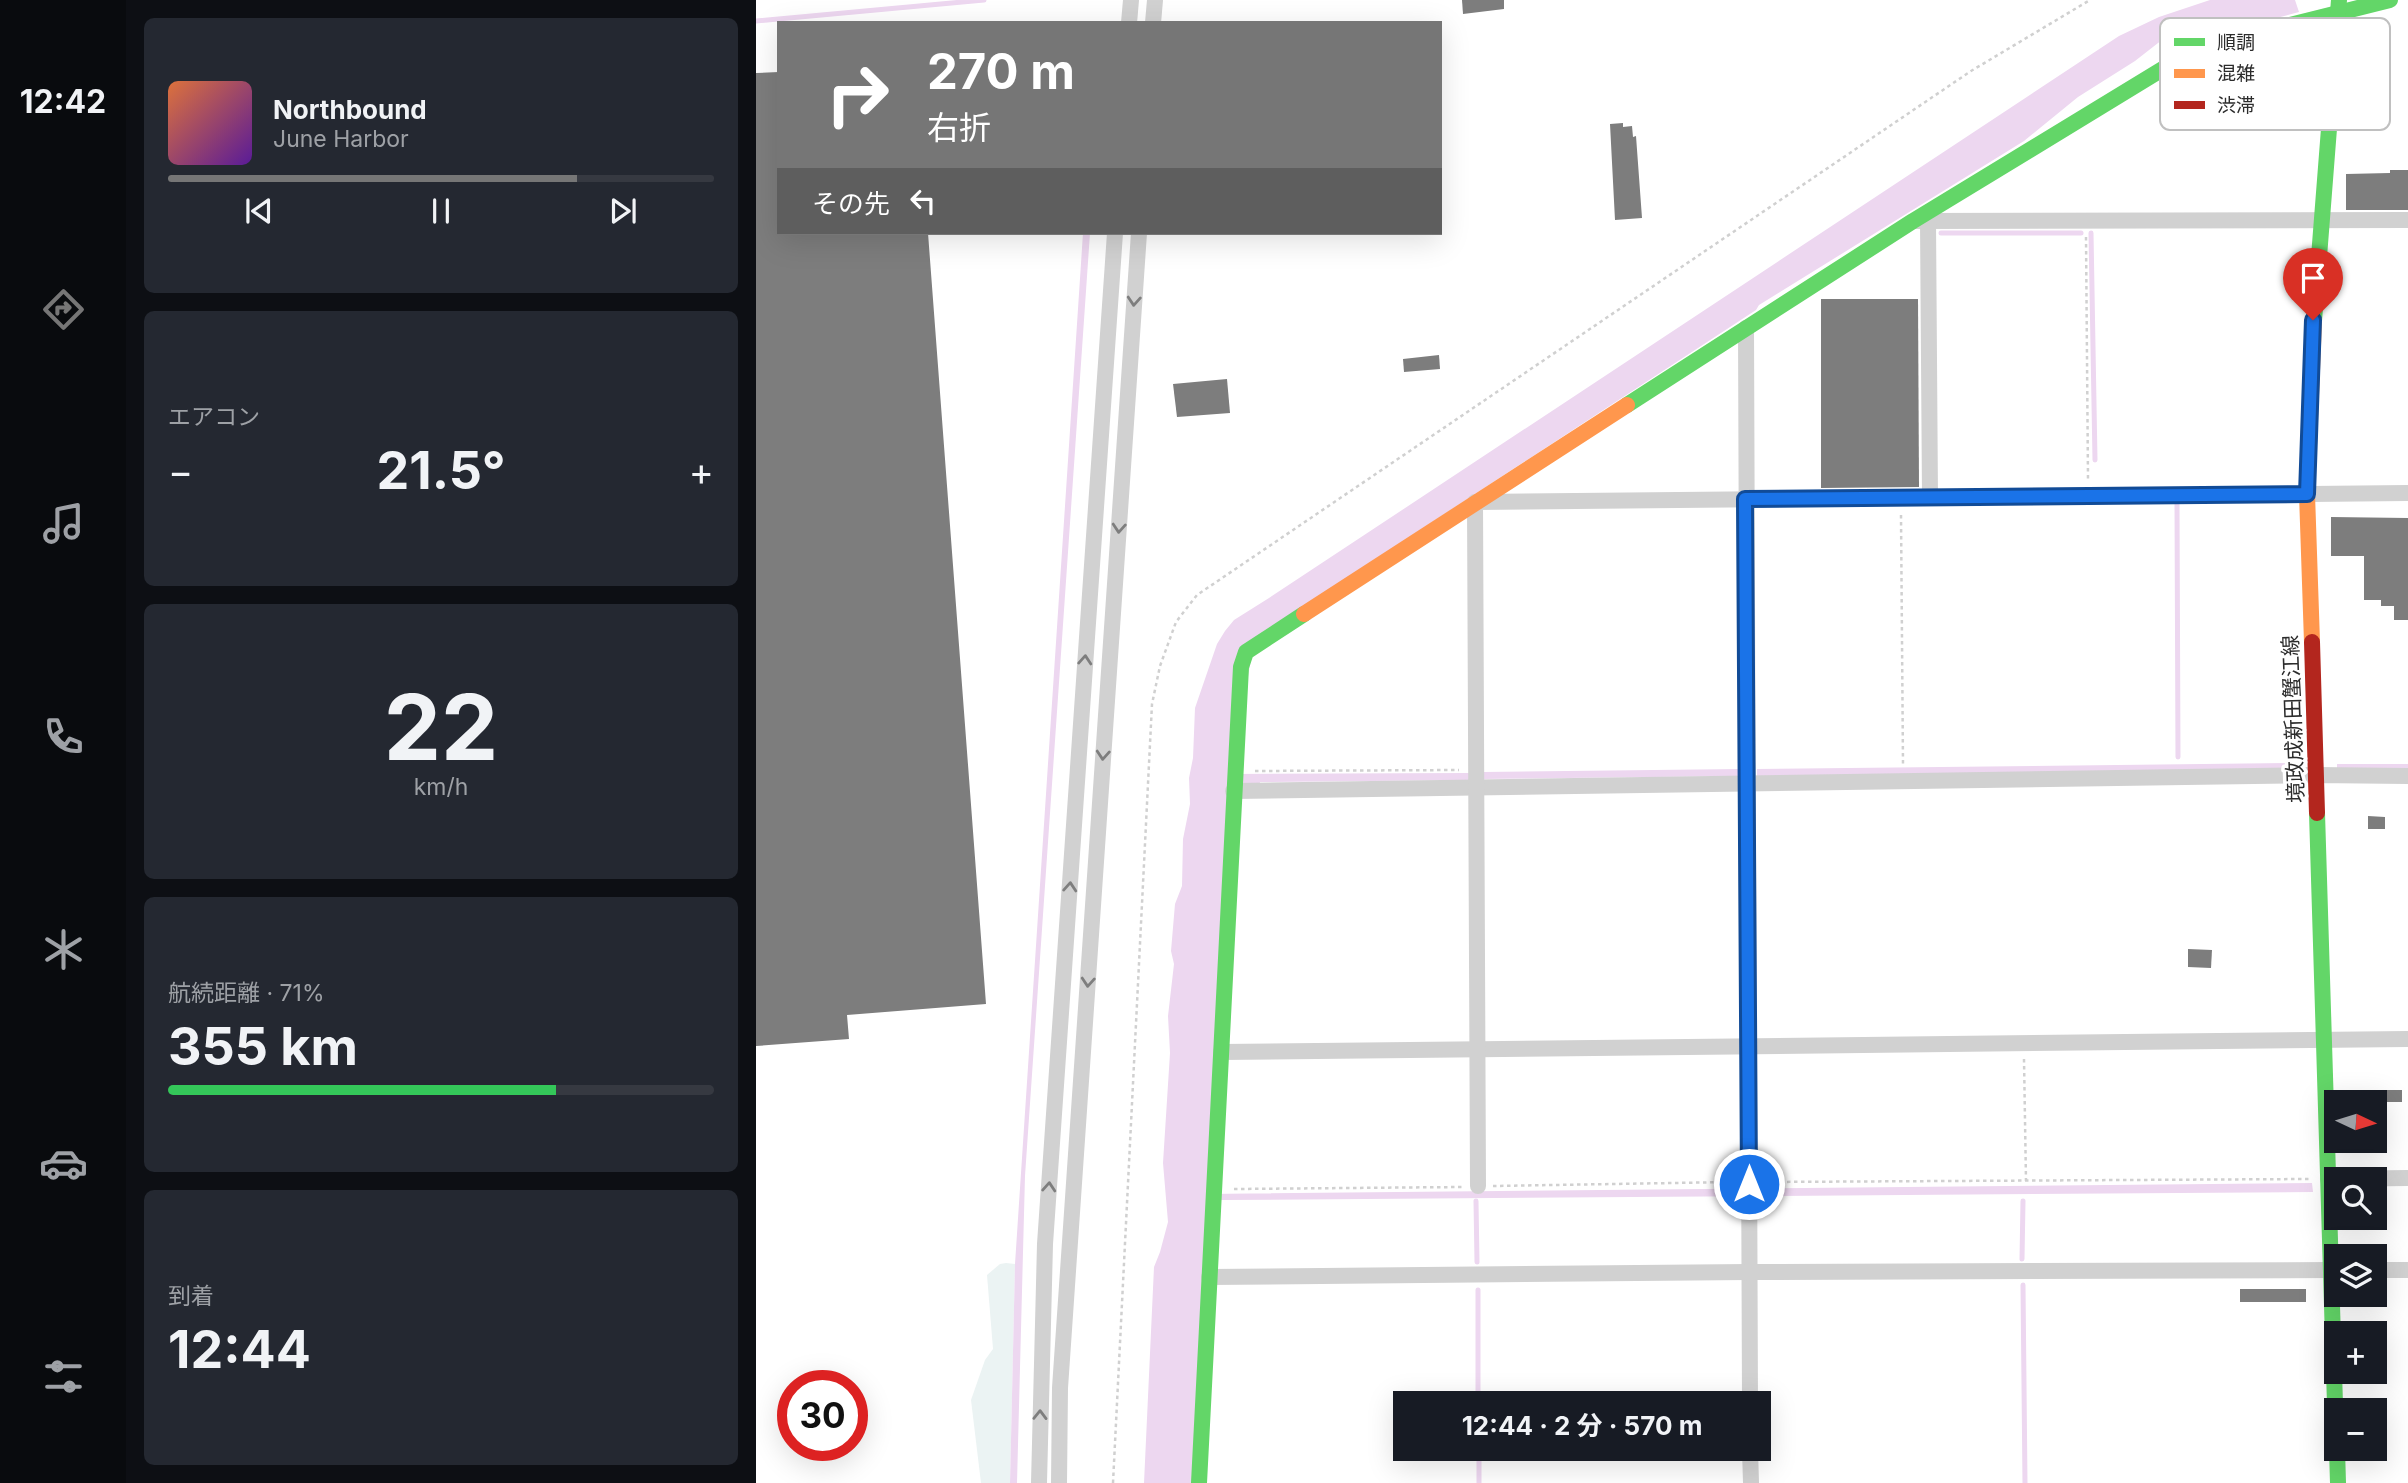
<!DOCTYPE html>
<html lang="ja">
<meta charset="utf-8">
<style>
body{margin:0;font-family:Inter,"Noto Sans JP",sans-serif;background:#242831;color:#f1f3f6;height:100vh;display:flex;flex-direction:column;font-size:26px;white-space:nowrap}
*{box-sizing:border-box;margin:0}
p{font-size:23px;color:#9ea1a6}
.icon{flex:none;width:38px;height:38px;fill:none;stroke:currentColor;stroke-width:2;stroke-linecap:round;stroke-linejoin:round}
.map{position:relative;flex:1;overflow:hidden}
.side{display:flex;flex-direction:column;gap:18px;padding:18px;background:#0d0f14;width:630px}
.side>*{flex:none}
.banner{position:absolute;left:21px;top:21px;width:665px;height:214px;border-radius:0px;box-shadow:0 7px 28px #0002;background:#767676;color:#fff;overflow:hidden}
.needle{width:46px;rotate:94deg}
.tools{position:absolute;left:1568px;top:1090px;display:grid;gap:14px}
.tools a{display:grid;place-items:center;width:63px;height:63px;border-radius:0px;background:#171b24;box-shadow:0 7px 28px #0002;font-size:35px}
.speed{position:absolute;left:21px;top:1370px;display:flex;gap:14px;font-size:35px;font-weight:700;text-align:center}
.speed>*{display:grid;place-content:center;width:91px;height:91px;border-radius:50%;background:#171b24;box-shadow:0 7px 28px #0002;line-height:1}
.speed .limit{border:10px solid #d22;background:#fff;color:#111}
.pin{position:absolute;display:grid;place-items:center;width:60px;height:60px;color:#fff;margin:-72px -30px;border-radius:50% 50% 50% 0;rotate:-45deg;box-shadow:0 0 7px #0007}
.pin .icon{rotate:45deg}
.me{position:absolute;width:77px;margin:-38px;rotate:0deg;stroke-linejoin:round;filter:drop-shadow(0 0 5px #0008)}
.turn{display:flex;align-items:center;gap:24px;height:147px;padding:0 35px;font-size:32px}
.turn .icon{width:91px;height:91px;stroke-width:2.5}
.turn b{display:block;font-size:49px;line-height:60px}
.then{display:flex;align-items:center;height:66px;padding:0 35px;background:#0003;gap:14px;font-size:26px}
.big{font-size:52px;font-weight:700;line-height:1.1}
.side .tile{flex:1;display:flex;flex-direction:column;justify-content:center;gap:10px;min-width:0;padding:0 24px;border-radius:10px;background:#242831}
.side .dial{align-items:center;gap:0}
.dial b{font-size:91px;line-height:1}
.song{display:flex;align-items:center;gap:21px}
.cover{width:84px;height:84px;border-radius:10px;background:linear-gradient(135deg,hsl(20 70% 55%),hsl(270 70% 35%))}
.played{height:7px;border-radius:4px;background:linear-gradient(90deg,#767676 75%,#363941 75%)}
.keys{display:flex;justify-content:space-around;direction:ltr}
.heat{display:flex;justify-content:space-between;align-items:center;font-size:38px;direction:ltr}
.charge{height:10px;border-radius:5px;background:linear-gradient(90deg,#34c759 71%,#363941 0)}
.trip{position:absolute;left:637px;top:1391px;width:378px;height:70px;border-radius:0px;background:#171b24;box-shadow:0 7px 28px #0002;font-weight:700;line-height:70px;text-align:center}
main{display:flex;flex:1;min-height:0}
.dock{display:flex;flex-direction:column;width:126px;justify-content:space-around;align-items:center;background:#090b0e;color:#9ea1a6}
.dock .icon{width:49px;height:49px}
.dock .active{color:#767676}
.dock b{font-size:32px;color:#f1f3f6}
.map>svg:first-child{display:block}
.green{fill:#ebf3f3}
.water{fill:#edd7f0}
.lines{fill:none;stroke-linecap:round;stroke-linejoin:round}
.stream{stroke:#edd7f0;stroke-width:5}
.building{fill:#7d7d7d}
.path{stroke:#d0d0d0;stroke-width:2.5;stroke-dasharray:3.5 3.5;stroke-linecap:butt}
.street{stroke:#d1d1d1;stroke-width:16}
.fast{stroke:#63d668;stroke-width:16}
.slow{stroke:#ff974d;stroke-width:16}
.jam{stroke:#b3261e;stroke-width:16}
.fast-bridge{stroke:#63d668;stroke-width:16}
.oneway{stroke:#7e7e7e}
.route-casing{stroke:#114b97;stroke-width:18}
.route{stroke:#1a73e8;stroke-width:12}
.labels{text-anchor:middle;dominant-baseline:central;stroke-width:7;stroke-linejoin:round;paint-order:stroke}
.street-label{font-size:21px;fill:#2c2c2c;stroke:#fff}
.key{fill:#fff;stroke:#c0c0c0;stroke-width:2}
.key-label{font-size:19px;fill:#2c2c2c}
</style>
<main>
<nav class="dock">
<b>12:42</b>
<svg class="icon active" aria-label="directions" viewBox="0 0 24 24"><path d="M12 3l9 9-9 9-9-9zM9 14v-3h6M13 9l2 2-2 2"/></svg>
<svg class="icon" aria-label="music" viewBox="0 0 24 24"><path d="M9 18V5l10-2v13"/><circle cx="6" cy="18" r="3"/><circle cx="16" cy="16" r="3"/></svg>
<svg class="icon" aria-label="phone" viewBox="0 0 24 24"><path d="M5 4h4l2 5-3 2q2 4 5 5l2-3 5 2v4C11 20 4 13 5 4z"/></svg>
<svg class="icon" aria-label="climate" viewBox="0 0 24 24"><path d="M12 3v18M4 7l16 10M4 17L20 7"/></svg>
<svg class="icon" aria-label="car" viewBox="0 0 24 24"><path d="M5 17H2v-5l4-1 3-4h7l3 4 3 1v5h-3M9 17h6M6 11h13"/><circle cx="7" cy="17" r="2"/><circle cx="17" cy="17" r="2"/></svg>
<svg class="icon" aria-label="filters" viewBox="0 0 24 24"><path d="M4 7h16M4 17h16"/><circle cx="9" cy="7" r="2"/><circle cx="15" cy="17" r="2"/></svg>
</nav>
<section class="side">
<div class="tile">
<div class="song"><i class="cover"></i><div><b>Northbound</b><p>June Harbor</p></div></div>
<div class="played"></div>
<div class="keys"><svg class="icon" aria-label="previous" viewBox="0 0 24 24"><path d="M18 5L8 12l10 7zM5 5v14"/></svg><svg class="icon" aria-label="pause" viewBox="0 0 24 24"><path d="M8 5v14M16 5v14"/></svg><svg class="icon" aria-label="next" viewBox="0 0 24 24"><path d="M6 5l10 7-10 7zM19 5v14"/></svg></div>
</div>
<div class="tile"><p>エアコン</p>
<div class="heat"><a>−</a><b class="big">21.5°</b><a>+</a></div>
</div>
<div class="tile dial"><b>22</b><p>km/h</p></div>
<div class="tile"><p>航続距離 · 71%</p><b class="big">355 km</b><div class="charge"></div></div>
<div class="tile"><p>到着</p><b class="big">12:44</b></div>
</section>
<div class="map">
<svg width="1652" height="1483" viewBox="0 0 1652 1483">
<rect width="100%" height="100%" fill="#fff"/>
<path class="green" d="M250,1263L259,1264L254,1483H225L215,1400L229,1360L237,1349L231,1275L244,1264Z"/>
<g class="water">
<path d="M1454,0H1539L1543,12L1502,23L1482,17L1457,20L1411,36L1379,61L1322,97L1268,141L1003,305L1000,310L499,638L474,774L716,773V780L504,782L503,787L473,786L451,1194L1556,1183L1557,1192L465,1200L436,1483H388L398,1267L404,1252L412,1222L407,1163L414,1053L412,1016L418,964L415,951L419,904L426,886L427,839L434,804L433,778L437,758L439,708L461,644L469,631L478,620L513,598L1363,36L1403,17Z"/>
<path d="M327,233H334L269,1176L261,1483H254L259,1264Z"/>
<path d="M1543,763L1544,770L1001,777V769Z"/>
<rect x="1581" y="764" width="71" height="8"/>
<path d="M984,769V776L727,779V772Z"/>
</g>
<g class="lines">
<g class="stream">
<path d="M0,21L228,0"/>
<path d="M1185,233H1325"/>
<path d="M1335,233L1339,460"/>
<path d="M1421,503L1422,757"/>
<path d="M720,1201L721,1262"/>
<path d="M1266,1259L1267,1201"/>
<path d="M1267,1285L1269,1483"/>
<path d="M722,1290V1404"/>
<path d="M723,1449V1483"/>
</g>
</g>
<g class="building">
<path d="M706,0H748V9L707,14Z"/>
<path d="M23,72V233H172L230,1004L91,1015L93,1039L0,1046V73Z"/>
<path d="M867,123V127L876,126L877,137L880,136L886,218L859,220L854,124Z"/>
<path d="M1634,170H1652V210H1590V174L1634,173Z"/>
<path d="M1065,299H1162L1163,487L1065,488Z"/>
<path d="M683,355L684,369L648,372L647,359Z"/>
<path d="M471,379L474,413L421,417L417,384Z"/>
<path d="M1575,517L1652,518V620H1638V606H1625V600H1608V556H1575Z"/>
<path d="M1612,816L1629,817V829H1612Z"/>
<path d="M1432,949L1456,950L1455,968L1432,967Z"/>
<rect x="1607" y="1090" width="39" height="12"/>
<rect x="1484" y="1289" width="66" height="13"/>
</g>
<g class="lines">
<g class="path">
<path d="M1330,237L1332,479"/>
<path d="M1145,515L1147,764"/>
<path d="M499,771L703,770"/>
<path d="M1268,1059L1270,1181"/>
<path d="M1010,1182L1553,1179"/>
<path d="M737,1186L976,1182"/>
<path d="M478,1189L706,1187"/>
<path d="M357,1483L396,704L404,666L420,622L441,595L1215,71L1334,0"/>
</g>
<g class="street">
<path d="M373,23L375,0"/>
<path d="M397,23L399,0"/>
<path d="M1159,221L1652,220"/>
<path d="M1172,221L1174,497"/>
<path d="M990,328L994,1404"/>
<path d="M477,791L1560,775L1652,776"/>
<path d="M465,1052L1652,1039"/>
<path d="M1572,1179L1652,1178"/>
<path d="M722,1186L719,502L1652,493"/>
<path d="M1619,1270H1652"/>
<path d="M453,1277L993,1272L1580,1270"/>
<path d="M994,1449L995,1483"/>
<path d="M283,1483L289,1244L359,233"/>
<path d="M303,1483L304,1388L383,233"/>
</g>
<g class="fast">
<path d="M1558,321L1581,26"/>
<path d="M871,405L1157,221L1423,59L1474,40L1634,0"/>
<path d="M1561,813L1580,1437"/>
<path d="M1581,1449L1582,1483"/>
<path d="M443,1483L485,667L490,652L548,614"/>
</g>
<g class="slow">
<path d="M548,614L871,405"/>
<path d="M1556,642L1551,494L1558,321"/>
</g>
<path class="jam" d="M1556,642L1561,813"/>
<path class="fast-bridge" d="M1581,26L1583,0"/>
</g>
<defs><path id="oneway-chevron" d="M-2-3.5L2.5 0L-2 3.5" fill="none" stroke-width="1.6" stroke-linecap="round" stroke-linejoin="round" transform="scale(1.75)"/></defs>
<g class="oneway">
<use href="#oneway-chevron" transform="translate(378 301) rotate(94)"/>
<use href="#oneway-chevron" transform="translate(363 528) rotate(94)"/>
<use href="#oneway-chevron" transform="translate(329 660) rotate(-86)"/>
<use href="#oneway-chevron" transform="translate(347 755) rotate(94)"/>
<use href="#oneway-chevron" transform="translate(314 887) rotate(-86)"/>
<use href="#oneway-chevron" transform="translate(332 982) rotate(94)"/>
<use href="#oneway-chevron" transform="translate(293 1187) rotate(-86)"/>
<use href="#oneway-chevron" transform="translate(284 1415) rotate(-89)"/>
</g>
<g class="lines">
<g class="route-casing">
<path id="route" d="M993,1184L989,499L1551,494L1557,320"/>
</g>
<use href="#route" class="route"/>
</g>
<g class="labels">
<g class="street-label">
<text transform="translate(1537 719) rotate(-92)">境政成新田蟹江線</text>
</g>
</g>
<rect x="1404" y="18" width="230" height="112" rx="10" class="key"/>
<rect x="1418" y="38" width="31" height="8" fill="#63d668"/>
<rect x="1418" y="69" width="31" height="9" fill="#ff974d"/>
<rect x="1418" y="101" width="31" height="8" fill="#b3261e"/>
<g class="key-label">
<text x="1461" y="49">順調</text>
<text x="1461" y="80">混雑</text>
<text x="1461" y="112">渋滞</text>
</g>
</svg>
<div class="tools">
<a><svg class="needle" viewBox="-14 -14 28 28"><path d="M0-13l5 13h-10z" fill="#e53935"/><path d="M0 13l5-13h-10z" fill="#9ea1a6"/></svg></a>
<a><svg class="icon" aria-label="search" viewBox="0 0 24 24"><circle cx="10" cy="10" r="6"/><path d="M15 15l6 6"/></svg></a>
<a><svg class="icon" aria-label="layers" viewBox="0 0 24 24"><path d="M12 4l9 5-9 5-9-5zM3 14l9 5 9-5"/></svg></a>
<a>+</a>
<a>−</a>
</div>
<div class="speed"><div class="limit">30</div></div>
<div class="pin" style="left:1557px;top:320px;background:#d93025"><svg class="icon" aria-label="arrive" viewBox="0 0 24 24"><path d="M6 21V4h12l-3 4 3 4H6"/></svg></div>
<svg class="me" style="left:993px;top:1184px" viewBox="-20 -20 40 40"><circle r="17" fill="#1a73e8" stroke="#fff" stroke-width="3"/><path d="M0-11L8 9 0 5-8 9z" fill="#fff"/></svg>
<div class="trip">12:44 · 2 分 · 570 m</div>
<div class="banner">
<div class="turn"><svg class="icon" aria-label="right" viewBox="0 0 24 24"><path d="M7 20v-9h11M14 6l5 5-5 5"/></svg><div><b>270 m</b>右折</div></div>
<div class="then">その先<svg class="icon" aria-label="left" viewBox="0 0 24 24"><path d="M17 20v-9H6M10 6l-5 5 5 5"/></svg></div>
</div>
</div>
</main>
